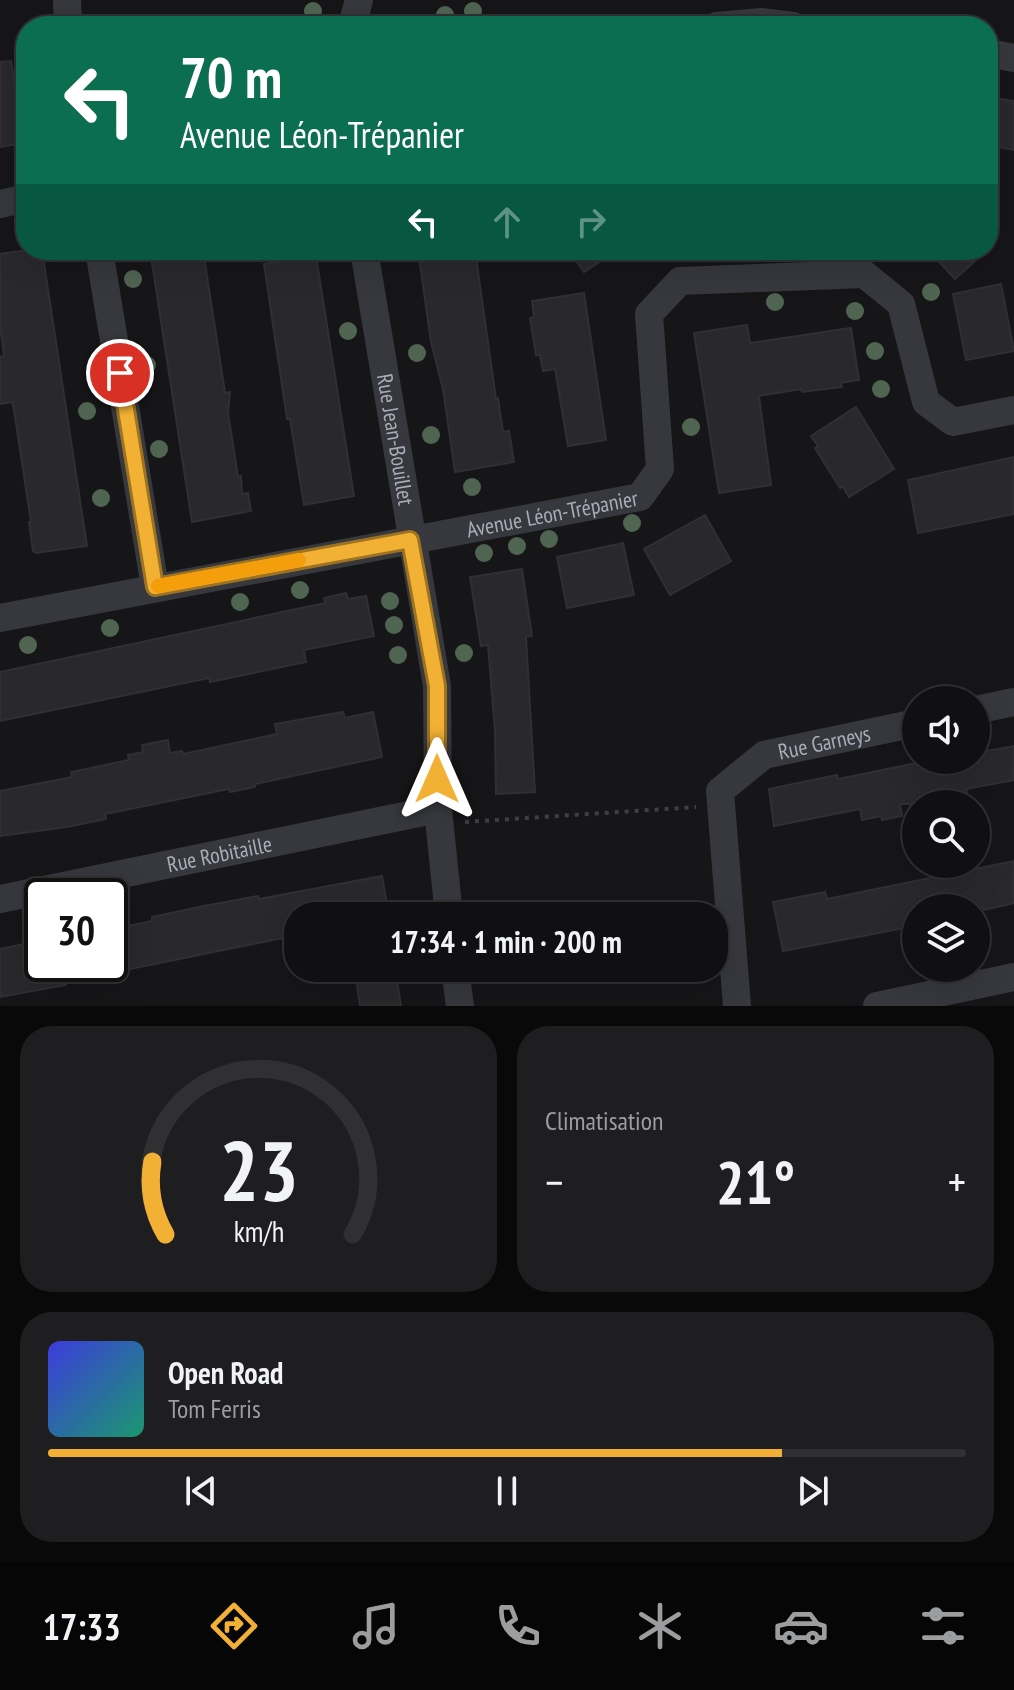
<!DOCTYPE html>
<html lang="fr">
<meta charset="utf-8">
<style>
body{margin:0;font-family:"PT Sans Narrow",sans-serif;background:#1e1e20;color:#f1f3f6;height:100vh;display:flex;flex-direction:column;font-size:30px;white-space:nowrap}
*{box-sizing:border-box;margin:0}
p{font-size:26px;color:#9c9d9f}
.icon{flex:none;width:44px;height:44px;fill:none;stroke:currentColor;stroke-width:2;stroke-linecap:round;stroke-linejoin:round}
.map{position:relative;height:1006px;overflow:hidden}
.drawer{display:flex;flex-direction:column;gap:20px;padding:20px;background:#09090a;flex:1}
.drawer>*{flex:none}
.guide{position:absolute;left:16px;top:16px;width:982px;height:244px;border-radius:32px;box-shadow:0 8px 32px #0002,0 0 0 2px #303032;background:#0b6e4f;color:#fff;overflow:hidden}
.controls{position:absolute;left:902px;top:686px;display:grid;gap:16px}
.controls a{display:grid;place-items:center;width:88px;height:88px;border-radius:50%;background:#101012;box-shadow:0 8px 32px #0002,0 0 0 2px #303032;font-size:40px}
.speed{position:absolute;left:24px;top:878px;display:flex;gap:16px;font-size:40px;font-weight:700;text-align:center}
.speed>*{display:grid;place-content:center;width:104px;height:104px;border-radius:50%;background:#101012;box-shadow:0 8px 32px #0002,0 0 0 2px #303032;line-height:1}
.speed .limit{border:4px solid #111;border-radius:12px;background:#fff;color:#111}
.pin{position:absolute;display:grid;place-items:center;width:68px;height:68px;color:#fff;margin:-34px;border:4px solid #fff;border-radius:50%;box-shadow:0 2px 8px #0007}
.me{position:absolute;width:88px;margin:-44px;rotate:0deg;stroke-linejoin:round;filter:drop-shadow(0 0 6px #0008)}
.turn{display:flex;align-items:center;gap:28px;height:168px;padding:0 32px;font-size:36px}
.turn .icon{width:104px;height:104px;stroke-width:2.5}
.turn b{display:block;font-size:56px;line-height:68px}
.lanes{display:flex;align-items:center;height:76px;padding:0 32px;background:#0003;justify-content:center;gap:40px;direction:ltr}
.lanes .off{opacity:.35}
.big{font-size:60px;font-weight:700;line-height:1.1}
.drawer .tile{flex:1;display:flex;flex-direction:column;justify-content:center;gap:12px;min-width:0;padding:0 28px;border-radius:32px;background:#1e1e20}
.drawer .dial{align-items:center;gap:0}
.dial svg{height:208px;overflow:visible;fill:none;stroke:#303032;stroke-width:7;stroke-linecap:round;text-anchor:middle}
.dial text{fill:#f1f3f6;stroke:none}
.song{display:flex;align-items:center;gap:24px}
.cover{width:96px;height:96px;border-radius:12px;background:linear-gradient(135deg,hsl(240 70% 55%),hsl(160 70% 35%))}
.played{height:8px;border-radius:4px;background:linear-gradient(90deg,#f2b134 80%,#303032 80%)}
.keys{display:flex;justify-content:space-around;direction:ltr}
.heat{display:flex;justify-content:space-between;align-items:center;font-size:44px;direction:ltr}
.drawer .tiles{flex:1;display:grid;gap:20px;grid-template-columns:1fr 1fr}
.tile:last-child{grid-column:span 2}
.trip{position:absolute;left:284px;top:902px;width:444px;height:80px;border-radius:32px;background:#101012;box-shadow:0 8px 32px #0002,0 0 0 2px #303032;font-weight:700;line-height:80px;text-align:center}
.tab-bar{display:flex;height:128px;justify-content:space-around;align-items:center;background:#060607;color:#9c9d9f}
.tab-bar .icon{width:56px;height:56px}
.tab-bar .on{color:#f2b134}
.tab-bar b{font-size:36px;color:#f1f3f6}
.map>svg:first-child{display:block}
.building{fill:#29292c;stroke:#303034;stroke-width:2}
.lines{fill:none;stroke-linecap:round;stroke-linejoin:round}
.path{stroke:#3d3f44;stroke-width:4;stroke-dasharray:4 6;stroke-linecap:butt}
.street{stroke:#37383d;stroke-width:28}
.tree{fill:#506452}
.route-casing{stroke:#9d7322;stroke-width:20}
.route{stroke:#f2b134;stroke-width:14}
.slow{stroke:#f59e0b;stroke-width:14}
.labels{text-anchor:middle;dominant-baseline:central;stroke-width:8;stroke-linejoin:round;paint-order:stroke}
.street-label{font-size:22px;fill:#a8adb8;stroke:#111113}
</style>
<div class="map">
<svg width="1014" height="1006" viewBox="0 0 1014 1006">
<rect width="100%" height="100%" fill="#161618"/>
<g class="building">
<path d="M11,61L24,143L0,147V62Z"/>
<path d="M992,98L1014,101V150L988,145V120Z"/>
<path d="M27,250H42L87,546L36,553L33,551L29,522H31L14,410L12,402L0,404V357L4,356L0,324V254Z"/>
<path d="M150,250H203L225,393L230,392L228,413L238,477L241,476L242,494L248,493L251,511L192,522Z"/>
<path d="M418,250H475L496,399L498,398L503,432L509,431L514,462L455,472L443,389L431,342Z"/>
<path d="M569,250H617L584,272Z"/>
<path d="M928,250H987L955,279Z"/>
<path d="M316,256L354,496L304,505L290,419H287L264,264Z"/>
<path d="M1001,284L1014,351L966,360L953,294Z"/>
<path d="M584,293L606,440L568,446L555,369L543,371L540,355H536L530,318L534,317L532,301Z"/>
<path d="M747,325L750,343L851,328L859,380L840,383L842,387L802,392L801,389L759,396L771,485L719,493L694,333Z"/>
<path d="M856,407L894,469L849,497L843,487L840,488L815,448L818,446L811,436Z"/>
<path d="M1014,457V514L918,533L908,480Z"/>
<path d="M705,515L731,561L670,595L644,549Z"/>
<path d="M623,543L634,595L567,608L557,557Z"/>
<path d="M522,569L532,636L526,637L535,792L496,794L495,731L488,645L481,646L470,577Z"/>
<path d="M346,593L348,599L366,596L374,636L304,650L306,662L210,682L209,678L0,721V672L325,603L324,598Z"/>
<path d="M343,712L345,718L373,712L382,757L255,784V787L230,792L229,789L105,814L106,819L67,827L0,836V791L72,777L71,772L129,760L128,755L143,752L142,745L168,740L170,753L182,751L183,754L277,734L275,724Z"/>
<path d="M1014,746V780L966,789L969,801L952,804H900L902,816L882,820L881,816L862,820L860,809L774,826L769,789L837,775L838,779L931,760H976V753Z"/>
<path d="M1014,861V903L984,910V908H916V926L783,951L773,902L825,892L827,899Z"/>
<path d="M382,876L389,916H298V935L110,973V930L152,921V917L204,906L258,896L259,899Z"/>
<path d="M42,940V964H64L66,985L0,997V949Z"/>
<path d="M383,968H395L401,1006H360L355,972Z"/>
</g>
<g class="lines">
<path class="path" d="M465,822L696,807"/>
<g class="street">
<path d="M67,0L68,26"/>
<path d="M352,26L359,0"/>
<path d="M717,26L761,22L793,26"/>
<path d="M988,53L1014,58"/>
<path d="M0,204L26,198"/>
<path d="M99,250L155,587"/>
<path id="s1" d="M364,250L437,686L438,809L449,916"/>
<path id="s2" d="M0,618L640,497L660,469L649,314L680,281L864,274L901,304L926,402L953,422L1014,410"/>
<path d="M976,710L1014,702"/>
<path id="s3" d="M0,899L438,809"/>
<path d="M455,968L460,1006"/>
<path id="s4" d="M737,1006L720,791L764,755L916,723"/>
<path d="M877,1006L1014,977"/>
</g>
</g>
<g class="tree">
<circle cx="313" cy="11" r="9"/>
<circle cx="473" cy="11" r="9"/>
<circle cx="445" cy="15" r="9"/>
<circle cx="133" cy="279" r="9"/>
<circle cx="931" cy="292" r="9"/>
<circle cx="775" cy="302" r="9"/>
<circle cx="855" cy="311" r="9"/>
<circle cx="348" cy="331" r="9"/>
<circle cx="875" cy="351" r="9"/>
<circle cx="417" cy="353" r="9"/>
<circle cx="147" cy="365" r="9"/>
<circle cx="881" cy="389" r="9"/>
<circle cx="87" cy="411" r="9"/>
<circle cx="691" cy="427" r="9"/>
<circle cx="431" cy="435" r="9"/>
<circle cx="159" cy="449" r="9"/>
<circle cx="472" cy="487" r="9"/>
<circle cx="101" cy="498" r="9"/>
<circle cx="632" cy="523" r="9"/>
<circle cx="549" cy="539" r="9"/>
<circle cx="517" cy="546" r="9"/>
<circle cx="484" cy="553" r="9"/>
<circle cx="300" cy="590" r="9"/>
<circle cx="390" cy="601" r="9"/>
<circle cx="240" cy="602" r="9"/>
<circle cx="394" cy="625" r="9"/>
<circle cx="110" cy="628" r="9"/>
<circle cx="28" cy="645" r="9"/>
<circle cx="464" cy="653" r="9"/>
<circle cx="398" cy="655" r="9"/>
</g>
<g class="lines">
<g class="route-casing">
<path id="route" d="M120,373L155,587L410,540L437,686V779"/>
</g>
<use href="#route" class="route"/>
<path class="slow" d="M158,586L299,560"/>
</g>
<g class="labels">
<g class="street-label">
<text stroke="none"><textPath href="#s1" startOffset="192">Rue Jean-Bouillet</textPath></text>
<text stroke="none"><textPath href="#s2" startOffset="562">Avenue Léon-Trépanier</textPath></text>
<text stroke="none"><textPath href="#s4" startOffset="334">Rue Garneys</textPath></text>
<text stroke="none"><textPath href="#s3" startOffset="224">Rue Robitaille</textPath></text>
</g>
</g>
</svg>
<div class="controls">
<a><svg class="icon" aria-label="sound" viewBox="0 0 24 24"><path d="M4 9h4l5-4v14l-5-4H4zM17 9q2 3 0 6"/></svg></a>
<a><svg class="icon" aria-label="search" viewBox="0 0 24 24"><circle cx="10" cy="10" r="6"/><path d="M15 15l6 6"/></svg></a>
<a><svg class="icon" aria-label="layers" viewBox="0 0 24 24"><path d="M12 4l9 5-9 5-9-5zM3 14l9 5 9-5"/></svg></a>
</div>
<div class="speed"><div class="limit">30</div></div>
<div class="pin" style="left:120px;top:373px;background:#d93025"><svg class="icon" aria-label="arrive" viewBox="0 0 24 24"><path d="M6 21V4h12l-3 4 3 4H6"/></svg></div>
<svg class="me" style="left:437px;top:779px" viewBox="-20 -20 40 40"><path d="M0-17L14 15 0 8-14 15z" fill="#f2b134" stroke="#fff" stroke-width="4"/></svg>
<div class="trip">17:34 · 1 min · 200 m</div>
<div class="guide">
<div class="turn"><svg class="icon" aria-label="left" viewBox="0 0 24 24"><path d="M17 20v-9H6M10 6l-5 5 5 5"/></svg><div><b>70 m</b>Avenue Léon-Trépanier</div></div>
<div class="lanes"><svg class="icon" aria-label="left" viewBox="0 0 24 24"><path d="M17 20v-9H6M10 6l-5 5 5 5"/></svg><svg class="icon off" aria-label="ahead" viewBox="0 0 24 24"><path d="M12 20V5M6 11l6-6 6 6"/></svg><svg class="icon off" aria-label="right" viewBox="0 0 24 24"><path d="M7 20v-9h11M14 6l5 5-5 5"/></svg></div>
</div>
</div>
<section class="drawer">
<div class="tiles">
<div class="tile dial"><svg viewBox="0 0 100 80">
<path d="M14 69A42 42 0 1 1 86 69"/>
<path d="M14 69A42 42 0 0 1 9 41" stroke="#f2b134"/>
<text x="50" y="56" font-size="32" font-weight="700">23</text>
<text x="50" y="72" font-size="11">km/h</text>
</svg></div>
<div class="tile"><p>Climatisation</p>
<div class="heat"><a>−</a><b class="big">21°</b><a>+</a></div>
</div>
<div class="tile">
<div class="song"><i class="cover"></i><div><b>Open Road</b><p>Tom Ferris</p></div></div>
<div class="played"></div>
<div class="keys"><svg class="icon" aria-label="previous" viewBox="0 0 24 24"><path d="M18 5L8 12l10 7zM5 5v14"/></svg><svg class="icon" aria-label="pause" viewBox="0 0 24 24"><path d="M8 5v14M16 5v14"/></svg><svg class="icon" aria-label="next" viewBox="0 0 24 24"><path d="M6 5l10 7-10 7zM19 5v14"/></svg></div>
</div>
</div>
</section>
<nav class="tab-bar">
<b>17:33</b>
<svg class="icon on" aria-label="directions" viewBox="0 0 24 24"><path d="M12 3l9 9-9 9-9-9zM9 14v-3h6M13 9l2 2-2 2"/></svg>
<svg class="icon" aria-label="music" viewBox="0 0 24 24"><path d="M9 18V5l10-2v13"/><circle cx="6" cy="18" r="3"/><circle cx="16" cy="16" r="3"/></svg>
<svg class="icon" aria-label="phone" viewBox="0 0 24 24"><path d="M5 4h4l2 5-3 2q2 4 5 5l2-3 5 2v4C11 20 4 13 5 4z"/></svg>
<svg class="icon" aria-label="climate" viewBox="0 0 24 24"><path d="M12 3v18M4 7l16 10M4 17L20 7"/></svg>
<svg class="icon" aria-label="car" viewBox="0 0 24 24"><path d="M5 17H2v-5l4-1 3-4h7l3 4 3 1v5h-3M9 17h6M6 11h13"/><circle cx="7" cy="17" r="2"/><circle cx="17" cy="17" r="2"/></svg>
<svg class="icon" aria-label="filters" viewBox="0 0 24 24"><path d="M4 7h16M4 17h16"/><circle cx="9" cy="7" r="2"/><circle cx="15" cy="17" r="2"/></svg>
</nav>
